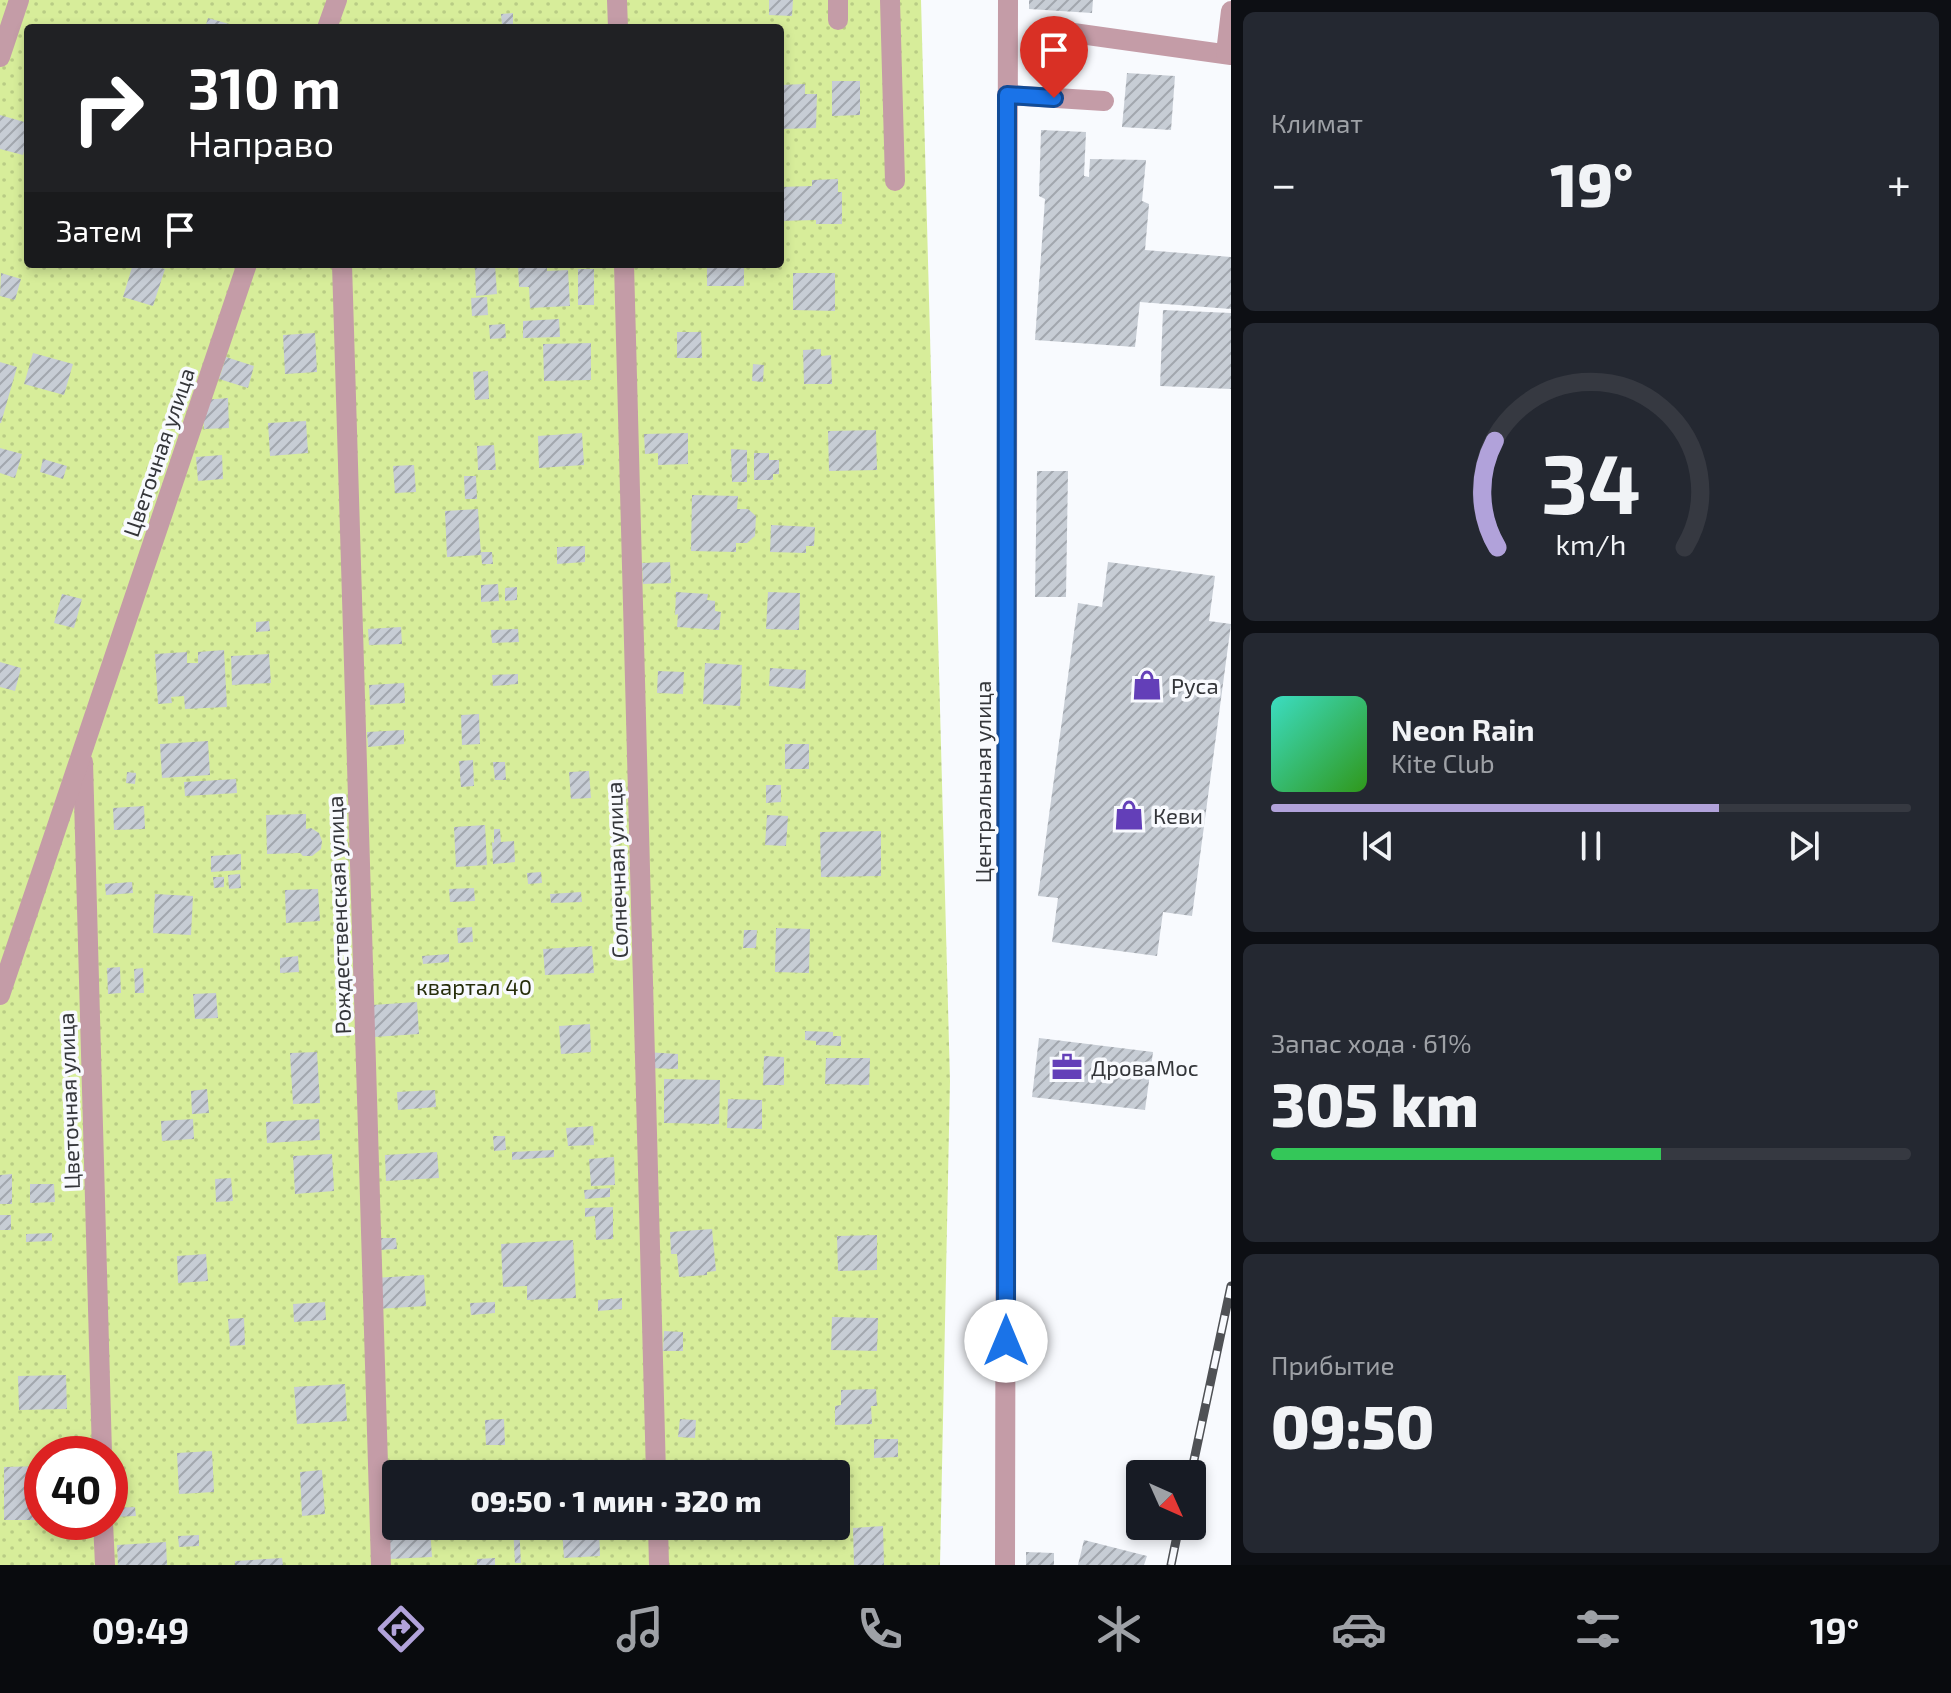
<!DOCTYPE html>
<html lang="ru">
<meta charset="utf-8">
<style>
body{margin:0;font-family:"Exo 2",sans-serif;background:#242831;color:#f1f3f6;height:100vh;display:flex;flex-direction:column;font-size:30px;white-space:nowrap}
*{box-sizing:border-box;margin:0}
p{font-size:26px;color:#9ea1a6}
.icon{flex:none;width:44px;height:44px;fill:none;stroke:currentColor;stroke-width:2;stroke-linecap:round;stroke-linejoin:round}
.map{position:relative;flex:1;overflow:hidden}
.panel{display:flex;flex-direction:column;gap:12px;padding:12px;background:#0d0f14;width:720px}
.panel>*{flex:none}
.top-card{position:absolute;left:24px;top:24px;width:760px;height:244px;border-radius:8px;box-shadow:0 4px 12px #0003;background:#202124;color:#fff;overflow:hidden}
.needle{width:52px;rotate:135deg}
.fabs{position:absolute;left:1126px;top:1460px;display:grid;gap:16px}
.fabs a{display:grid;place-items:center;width:80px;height:80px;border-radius:8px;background:#171b24;box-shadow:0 4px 12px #0003;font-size:40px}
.speed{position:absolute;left:24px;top:1436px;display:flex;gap:16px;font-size:40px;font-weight:700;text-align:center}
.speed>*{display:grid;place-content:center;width:104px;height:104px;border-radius:50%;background:#171b24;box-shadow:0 4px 12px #0003;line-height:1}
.speed .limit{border:12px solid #d22;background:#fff;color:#111}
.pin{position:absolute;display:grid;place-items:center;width:68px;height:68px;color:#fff;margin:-82px -34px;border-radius:50% 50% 50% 0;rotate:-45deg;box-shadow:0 0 8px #0007}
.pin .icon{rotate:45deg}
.me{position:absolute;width:88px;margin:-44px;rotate:0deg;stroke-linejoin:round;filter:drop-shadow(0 0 6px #0008)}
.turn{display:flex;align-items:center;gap:28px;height:168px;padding:0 32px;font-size:36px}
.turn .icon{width:104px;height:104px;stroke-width:2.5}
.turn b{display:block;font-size:56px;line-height:68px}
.then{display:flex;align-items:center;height:76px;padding:0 32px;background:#0003;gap:16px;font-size:30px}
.big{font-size:60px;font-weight:800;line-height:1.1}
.panel .tile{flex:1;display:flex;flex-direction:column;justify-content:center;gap:12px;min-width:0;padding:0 28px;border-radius:12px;background:#242831}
.panel .dial{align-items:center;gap:0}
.dial svg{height:208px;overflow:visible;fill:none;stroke:#363941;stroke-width:7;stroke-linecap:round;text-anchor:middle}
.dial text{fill:#f1f3f6;stroke:none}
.song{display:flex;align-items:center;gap:24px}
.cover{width:96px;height:96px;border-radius:12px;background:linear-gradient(135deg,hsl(170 70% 55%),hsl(110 70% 35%))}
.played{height:8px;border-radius:4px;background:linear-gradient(90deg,#b1a2da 70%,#363941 70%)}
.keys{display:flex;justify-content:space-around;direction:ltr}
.heat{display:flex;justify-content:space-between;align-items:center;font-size:44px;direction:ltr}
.charge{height:12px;border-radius:6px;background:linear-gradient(90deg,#34c759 61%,#363941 0)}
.trip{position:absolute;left:382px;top:1460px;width:468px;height:80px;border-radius:8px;background:#171b24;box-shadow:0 4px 12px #0003;font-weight:800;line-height:80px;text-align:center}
.tabs{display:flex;height:128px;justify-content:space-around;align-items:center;background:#090b0e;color:#9ea1a6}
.tabs .icon{width:56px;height:56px}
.tabs .active{color:#b1a2da}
.tabs b{font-size:36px;color:#f1f3f6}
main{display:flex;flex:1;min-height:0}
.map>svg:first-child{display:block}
.garden{fill:url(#garden-dots);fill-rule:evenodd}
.building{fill:url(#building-hatch)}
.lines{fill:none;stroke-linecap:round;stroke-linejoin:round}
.minor{stroke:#c49ca7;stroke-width:20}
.rail-casing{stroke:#4f5155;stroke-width:9}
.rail{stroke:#f8fafe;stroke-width:6;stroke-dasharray:18;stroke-linecap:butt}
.route-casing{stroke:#114b97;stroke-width:20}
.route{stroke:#1a73e8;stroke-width:14}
.labels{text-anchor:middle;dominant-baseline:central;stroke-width:7;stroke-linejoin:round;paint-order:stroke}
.street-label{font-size:22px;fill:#34363a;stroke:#f8fafe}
.poi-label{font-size:22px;fill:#34363a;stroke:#f8fafe;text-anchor:start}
.park-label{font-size:22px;fill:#262e0a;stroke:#f8fafe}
</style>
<main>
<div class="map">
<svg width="1231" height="1565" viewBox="0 0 1231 1565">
<defs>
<pattern id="garden-dots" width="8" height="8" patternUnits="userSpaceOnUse" patternTransform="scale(2)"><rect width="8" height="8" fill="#d7ed9a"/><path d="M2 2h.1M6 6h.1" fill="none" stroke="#b9cc85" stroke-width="1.8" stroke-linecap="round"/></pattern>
<pattern id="building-hatch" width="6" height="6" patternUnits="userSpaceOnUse" patternTransform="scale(2)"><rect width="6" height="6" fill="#c7cdd5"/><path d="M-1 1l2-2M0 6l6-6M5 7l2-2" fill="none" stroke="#a2a7ae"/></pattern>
</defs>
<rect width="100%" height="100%" fill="#f8fafe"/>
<path class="garden" d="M0,0H921L950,1081L940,1565H0ZM28,28H780V264H28ZM42,1454H110V1522H42ZM396,1474H836V1526H396Z"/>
<g class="building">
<path d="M769,0H793L792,16L769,15Z"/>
<path d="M1029,0H1093L1092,13L1029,9Z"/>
<path d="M513,13V25H502L501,14Z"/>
<path d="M208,18L240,27V28H205Z"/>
<path d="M1127,73L1175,76L1171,130L1122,127Z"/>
<path d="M832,81H860V115L832,116Z"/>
<path d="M805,84V94H817L816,128L780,129V85Z"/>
<path d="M0,115L28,123V138L23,155L0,149Z"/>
<path d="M1041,130L1086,132L1084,176L1089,177L1090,159L1146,160L1142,201L1149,204L1145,250L1231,257V309L1140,302L1135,347L1035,340L1045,199L1039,196Z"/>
<path d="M838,179V192H842V224H816V220L780,221V187L812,186V180Z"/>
<path d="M133,264H147L165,269L153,306L123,297Z"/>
<path d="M518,264H547V271L568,270L570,306L530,308L529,287H519Z"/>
<rect x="707" y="264" width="37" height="22"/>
<path d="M495,265L497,294L476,296L475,266Z"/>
<rect x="578" y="269" width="16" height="36"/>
<path d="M1,273L21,279L15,300L0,296Z"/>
<path d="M793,273H835V311L793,310Z"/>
<path d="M487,297L488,315L472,316L471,298Z"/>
<path d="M1163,310L1231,313V389L1160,386Z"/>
<path d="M559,319L560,337L523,338V321Z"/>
<path d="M505,324L506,338L490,339L489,325Z"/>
<path d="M677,332H701L702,358H677Z"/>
<path d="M315,333L317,372L285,374L283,335Z"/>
<path d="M591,343V380L544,381L543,344Z"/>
<path d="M821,349V356L831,355L832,384H804L803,350Z"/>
<path d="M33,353L73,364L64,395L24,384Z"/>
<path d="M226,357L254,366L248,388L219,379Z"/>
<path d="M0,362L17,367L1,423H0Z"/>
<path d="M753,364L764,365L763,382L752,381Z"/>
<path d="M488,371L489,399L475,400L473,372Z"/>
<path d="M228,398L229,428L204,429L203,400Z"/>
<path d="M306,421L308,453L270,456L268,423Z"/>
<path d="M876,430L877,470L829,471L828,431Z"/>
<path d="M582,433L584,465L539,468L538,436Z"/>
<path d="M688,433V464L658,465V453L645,454L644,434Z"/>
<path d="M494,445L496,470H478L477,446Z"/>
<path d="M0,448L22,454L15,478L0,473Z"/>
<path d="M731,449L747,450V482H732Z"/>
<path d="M754,453H769V460H779V474H773V480H754Z"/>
<path d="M222,455L223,479L198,481L196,457Z"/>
<path d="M43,459L67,466L63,479L40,472Z"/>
<path d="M414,465L416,492L395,493L393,466Z"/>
<path d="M1037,471H1068L1066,597H1035Z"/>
<path d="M464,476H476L477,499H465Z"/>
<path d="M692,495L738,496L737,509H748L756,516L755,536L747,543H736V552L691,551Z"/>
<path d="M478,509L481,555L447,557L445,511Z"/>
<path d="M771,525L815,527L814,546H806V553L770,552Z"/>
<path d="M585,546V562L557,564V547Z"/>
<path d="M481,552H492L493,564H482Z"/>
<path d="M670,562L671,583L643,584L642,563Z"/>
<path d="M1108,562L1215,576L1209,621L1231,624L1192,916L1163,912L1157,956L1052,942L1058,898L1038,896L1078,603L1102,607Z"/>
<path d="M498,584L499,601L481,602V585Z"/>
<path d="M517,587V600L505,601V588Z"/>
<path d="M676,592L708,594L707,600L715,601V611L721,612L719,630L677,627L678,614L675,615Z"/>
<path d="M768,592L800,593L799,630L766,629Z"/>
<path d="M62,594L82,599L74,628L54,623Z"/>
<path d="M269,621L270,631L256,632V622Z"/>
<path d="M401,627L402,644L369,645L368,629Z"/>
<path d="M518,629L519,642L492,643L491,630Z"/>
<path d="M224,650L227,707L185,709L184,696L171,697L172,703L158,704L155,654L187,652V663H198V652Z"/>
<path d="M269,654L271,683L232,685L231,656Z"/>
<path d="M0,662L21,668L15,691L0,687Z"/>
<path d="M705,663L742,665L740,706L703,704Z"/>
<path d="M770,668L806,670L805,689L769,686Z"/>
<path d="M658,671L684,672L683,694L657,693Z"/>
<path d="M518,674V684L493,686L492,675Z"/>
<path d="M404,683L405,703L370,705L369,685Z"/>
<path d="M479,714L480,744L462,745L461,715Z"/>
<path d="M404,730V744L368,747L367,732Z"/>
<path d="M208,741L210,775L162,778L160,744Z"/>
<rect x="785" y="744" width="24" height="25"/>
<path d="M473,760L474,786L461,787L459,761Z"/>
<path d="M493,762H505L506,780H495Z"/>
<path d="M589,771L591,798L571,799L569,772Z"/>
<path d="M127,772L136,773L135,784L126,783Z"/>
<path d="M236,779L237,793L185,796L184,782Z"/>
<path d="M766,785H781V802L766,803Z"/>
<path d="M144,806L145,829L114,830L113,808Z"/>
<path d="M306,814V829L311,828L319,833L322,841L321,849L312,856H303L300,853L267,854L266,815Z"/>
<path d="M767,815L788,816L786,846L765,845Z"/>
<path d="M485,825L487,865L456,867L454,827Z"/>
<path d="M494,829H500L501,842L514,841L515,862L493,864L492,842L494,843Z"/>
<path d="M881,831V876L821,877L820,832Z"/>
<path d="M241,854V870L211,872V856Z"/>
<path d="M541,872L542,883L528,884L527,873Z"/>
<path d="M240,874L241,888L229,889L228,875Z"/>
<path d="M213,877H224V887L214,888Z"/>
<path d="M132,882L133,893L106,895L105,884Z"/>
<path d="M474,888L475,901L450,902L449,889Z"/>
<path d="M318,889L320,921L286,923L285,890Z"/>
<path d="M581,892L582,902L551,903L550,894Z"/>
<path d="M155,894L193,896L191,935L153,933Z"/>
<path d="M472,927L473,942L458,943L457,928Z"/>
<path d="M776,928L810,929L809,973L775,972Z"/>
<path d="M744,930H757L756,948H743Z"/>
<path d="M592,946L594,973L545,975L543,949Z"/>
<path d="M449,954V962L423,964L422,956Z"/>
<path d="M298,956L299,972L280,973V958Z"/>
<path d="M120,967L121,993L108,994L107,968Z"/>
<path d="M143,968L144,993H135L134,969Z"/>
<path d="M216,993L218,1018L195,1019L193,994Z"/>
<path d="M417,1002L419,1034L374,1037L372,1005Z"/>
<path d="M590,1024L591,1052L561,1054L559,1026Z"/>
<path d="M805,1031L833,1032V1036H841V1046L816,1045V1041L805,1040Z"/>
<path d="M1039,1038L1153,1052L1145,1110L1032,1097Z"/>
<path d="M317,1052L320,1103L293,1104L290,1053Z"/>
<path d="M646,1052L678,1054V1069L646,1068Z"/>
<path d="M764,1056L784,1057V1085H763Z"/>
<path d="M826,1058H870L869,1085L825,1084Z"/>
<path d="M664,1079L720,1080L719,1124L664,1123Z"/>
<path d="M207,1089L209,1113L192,1114L191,1091Z"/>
<path d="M435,1090L436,1107L398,1110L397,1092Z"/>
<path d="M728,1099L762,1100V1129L727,1128Z"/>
<path d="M193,1119L194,1139L162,1141L161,1121Z"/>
<path d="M319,1119L320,1140L267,1143L266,1122Z"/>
<path d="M593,1126L594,1145L568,1146L566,1128Z"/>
<path d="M493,1136H505L506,1150L494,1151Z"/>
<path d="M554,1150V1157L512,1160V1152Z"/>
<path d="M437,1152L439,1178L386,1181L385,1155Z"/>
<path d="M332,1154L334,1191L295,1194L293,1156Z"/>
<path d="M614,1157L615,1185L591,1186L589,1159Z"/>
<path d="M12,1174V1204H0V1175Z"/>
<path d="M231,1178L233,1201L216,1202L215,1179Z"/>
<path d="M30,1184H54L55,1202L30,1203Z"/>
<path d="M610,1188V1197L585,1199L584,1190Z"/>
<path d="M613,1207V1239L596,1240L595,1216L585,1217V1208Z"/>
<rect x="0" y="1215" width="11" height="15"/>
<path d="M712,1229L716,1271L707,1272V1275L679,1277L677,1254H671L670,1232Z"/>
<path d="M52,1233V1241L26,1242V1234Z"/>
<path d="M877,1235V1270L838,1271L837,1236Z"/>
<path d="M379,1238H396L397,1249L379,1250Z"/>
<path d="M573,1240L576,1298L527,1300V1286L503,1287L501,1244Z"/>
<path d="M206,1254L208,1281L178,1283L177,1256Z"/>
<path d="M424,1275L426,1306L376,1309L374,1278Z"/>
<path d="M622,1298V1309L598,1311V1300Z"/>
<path d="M325,1302L326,1320L294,1322L293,1304Z"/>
<path d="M495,1302V1313L471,1315L470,1303Z"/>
<path d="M832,1317L878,1318L877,1351L831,1350Z"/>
<path d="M244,1318L245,1345L230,1346L228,1319Z"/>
<path d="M664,1331L683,1332V1351H663Z"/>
<path d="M66,1375L67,1409L19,1410L18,1376Z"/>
<path d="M345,1384L347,1421L297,1424L294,1387Z"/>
<path d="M876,1389L877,1406H871L872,1424L835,1425V1406L841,1405V1390Z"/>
<path d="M504,1419L505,1445H486L485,1420Z"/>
<path d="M680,1419L696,1420L695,1438L678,1437Z"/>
<path d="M874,1439H898V1457L874,1458Z"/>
<path d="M212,1451L214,1492L179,1494L177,1453Z"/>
<path d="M484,1463L485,1474H463L462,1464Z"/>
<path d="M523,1463L524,1474H511L510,1464Z"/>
<path d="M42,1466V1520H4V1467Z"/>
<path d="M322,1470L325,1514L302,1516L300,1472Z"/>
<path d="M135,1507L136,1516L113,1517L112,1508Z"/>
<path d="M513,1526H519L521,1563H515Z"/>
<path d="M669,1526H693V1535L670,1536Z"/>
<path d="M883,1526L884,1565H854L853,1528Z"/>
<path d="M430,1528L432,1557L390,1559L388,1531Z"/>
<path d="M599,1528L600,1556L564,1558L562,1530Z"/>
<path d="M199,1535V1546L179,1547L178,1536Z"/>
<path d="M1084,1540L1147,1556L1144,1565H1078Z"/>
<path d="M166,1542L167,1565H118L117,1545Z"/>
<path d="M1026,1552L1054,1553V1565H1026Z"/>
<path d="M282,1558L283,1565H235V1561Z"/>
<path d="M495,1558V1565H477V1559Z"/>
</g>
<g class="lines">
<g class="minor">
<path d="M617,0L618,28"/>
<path d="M838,0V20"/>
<path d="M890,0L895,181"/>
<path d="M327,28L337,0"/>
<path d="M1059,31L1231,55"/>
<path d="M1226,53L1231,11"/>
<path d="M0,57L19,0"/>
<path d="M1007,95L1104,101"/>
<path d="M342,264L381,1565"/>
<path d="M624,264L656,1474"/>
<path d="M83,762L102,1454"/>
<path d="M0,995L247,264"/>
<path d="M103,1522L105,1565"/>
<path d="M658,1526L659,1565"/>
<path d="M1005,1565L1008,0"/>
</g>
<g class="rail-casing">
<g id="rail">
<path d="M1191,1474L1231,1286"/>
<path d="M1171,1565L1179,1526"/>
</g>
</g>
<use href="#rail" class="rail"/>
</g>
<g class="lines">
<g class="route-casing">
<path id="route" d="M1006,1341L1007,95L1054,98"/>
</g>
<use href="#route" class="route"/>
</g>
<defs>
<g id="shop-bare" transform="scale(2.4)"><path d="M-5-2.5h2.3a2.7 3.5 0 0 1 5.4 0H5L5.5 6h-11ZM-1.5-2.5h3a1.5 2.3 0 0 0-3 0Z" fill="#633fb8" stroke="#f8fafe" stroke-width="2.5" paint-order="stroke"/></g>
<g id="office-bare" transform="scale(2.4)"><path d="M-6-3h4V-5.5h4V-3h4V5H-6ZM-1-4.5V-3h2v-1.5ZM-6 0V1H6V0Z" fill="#633fb8" stroke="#f8fafe" stroke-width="2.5" paint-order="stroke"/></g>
</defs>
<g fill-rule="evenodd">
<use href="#shop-bare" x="1147" y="685"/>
<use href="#shop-bare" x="1129" y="815"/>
<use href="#office-bare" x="1067" y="1067"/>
</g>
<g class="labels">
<g class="street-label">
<text transform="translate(158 452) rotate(-71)">Цветочная улица</text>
<text transform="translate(982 782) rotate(-90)">Центральная улица</text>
<text transform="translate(616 870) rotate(-92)">Солнечная улица</text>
<text transform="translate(338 915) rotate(-92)">Рождественская улица</text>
<text transform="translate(68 1101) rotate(-92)">Цветочная улица</text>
</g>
<g class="poi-label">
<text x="1171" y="685">Руса</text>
<text x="1153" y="815">Кеви</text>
<text x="1091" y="1067">ДроваМос</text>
</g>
<g class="park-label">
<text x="474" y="986">квартал 40</text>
</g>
</g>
</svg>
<div class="fabs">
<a><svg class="needle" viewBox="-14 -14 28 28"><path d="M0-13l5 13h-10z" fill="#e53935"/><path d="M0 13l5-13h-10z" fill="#9ea1a6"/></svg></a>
</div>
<div class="speed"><div class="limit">40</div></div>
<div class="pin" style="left:1054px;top:98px;background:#d93025"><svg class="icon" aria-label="arrive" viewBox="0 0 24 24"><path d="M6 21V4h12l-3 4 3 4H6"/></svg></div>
<svg class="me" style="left:1006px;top:1341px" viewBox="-20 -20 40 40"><circle r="19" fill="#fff"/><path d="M0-13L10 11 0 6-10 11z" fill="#1a73e8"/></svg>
<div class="trip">09:50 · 1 мин · 320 m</div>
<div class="top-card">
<div class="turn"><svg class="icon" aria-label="right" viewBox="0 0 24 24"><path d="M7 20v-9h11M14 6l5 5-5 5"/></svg><div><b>310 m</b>Направо</div></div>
<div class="then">Затем<svg class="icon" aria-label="arrive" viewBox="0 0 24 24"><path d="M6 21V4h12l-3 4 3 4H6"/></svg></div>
</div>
</div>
<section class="panel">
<div class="tile"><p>Климат</p>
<div class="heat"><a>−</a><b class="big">19°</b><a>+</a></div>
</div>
<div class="tile dial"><svg viewBox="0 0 100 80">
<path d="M14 69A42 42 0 1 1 86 69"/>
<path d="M14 69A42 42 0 0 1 13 28" stroke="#b1a2da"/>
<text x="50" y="56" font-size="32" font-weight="700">34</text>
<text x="50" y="72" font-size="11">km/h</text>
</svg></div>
<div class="tile">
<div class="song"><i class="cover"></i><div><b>Neon Rain</b><p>Kite Club</p></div></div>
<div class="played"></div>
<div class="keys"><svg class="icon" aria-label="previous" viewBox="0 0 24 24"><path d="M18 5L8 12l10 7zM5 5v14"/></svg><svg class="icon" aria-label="pause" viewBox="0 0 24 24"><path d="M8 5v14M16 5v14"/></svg><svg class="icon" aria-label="next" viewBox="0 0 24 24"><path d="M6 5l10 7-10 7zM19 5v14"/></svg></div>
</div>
<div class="tile"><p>Запас хода · 61%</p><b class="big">305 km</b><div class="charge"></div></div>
<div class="tile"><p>Прибытие</p><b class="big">09:50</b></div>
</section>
</main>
<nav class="tabs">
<b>09:49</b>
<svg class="icon active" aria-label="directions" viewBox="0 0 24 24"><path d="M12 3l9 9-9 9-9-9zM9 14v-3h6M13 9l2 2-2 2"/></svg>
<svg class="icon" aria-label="music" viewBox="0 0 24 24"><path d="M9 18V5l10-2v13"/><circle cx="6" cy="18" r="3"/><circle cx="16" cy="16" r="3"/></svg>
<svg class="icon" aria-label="phone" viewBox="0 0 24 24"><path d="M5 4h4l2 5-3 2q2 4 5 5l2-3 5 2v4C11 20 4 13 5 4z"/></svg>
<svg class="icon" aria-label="climate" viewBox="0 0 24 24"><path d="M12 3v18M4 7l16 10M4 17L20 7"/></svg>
<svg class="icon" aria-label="car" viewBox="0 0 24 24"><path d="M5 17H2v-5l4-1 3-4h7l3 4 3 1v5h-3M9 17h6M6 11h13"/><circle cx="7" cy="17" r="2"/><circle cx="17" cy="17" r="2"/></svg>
<svg class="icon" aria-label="filters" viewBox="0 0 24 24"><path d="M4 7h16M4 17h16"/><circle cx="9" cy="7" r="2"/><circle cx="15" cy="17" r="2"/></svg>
<b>19°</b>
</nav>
